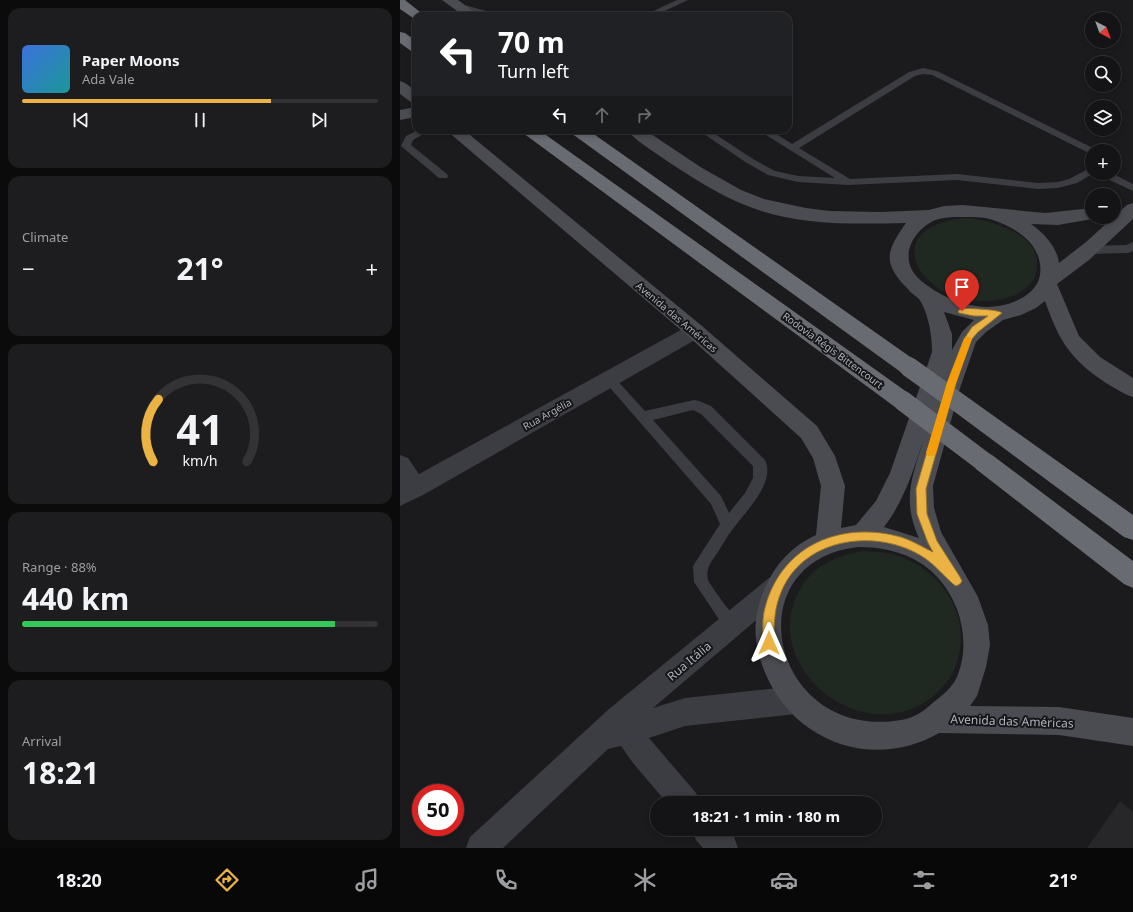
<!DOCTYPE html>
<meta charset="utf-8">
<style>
body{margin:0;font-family:"Noto Sans",sans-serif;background:#1d1d1f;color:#f1f3f6;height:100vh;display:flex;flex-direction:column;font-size:15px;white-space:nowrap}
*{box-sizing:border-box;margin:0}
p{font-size:13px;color:#9d9ea1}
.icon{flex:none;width:22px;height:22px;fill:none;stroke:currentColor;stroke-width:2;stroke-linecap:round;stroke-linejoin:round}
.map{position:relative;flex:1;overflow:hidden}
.sheet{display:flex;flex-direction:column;gap:8px;padding:8px;background:#0b0b0c;width:400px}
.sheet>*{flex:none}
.hud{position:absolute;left:12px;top:12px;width:380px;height:122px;border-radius:12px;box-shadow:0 2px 6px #0003,0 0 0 1px #333335;background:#202124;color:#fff;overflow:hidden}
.needle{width:26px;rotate:139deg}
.tools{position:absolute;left:685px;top:12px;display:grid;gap:8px}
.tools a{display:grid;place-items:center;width:36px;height:36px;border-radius:50%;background:#141416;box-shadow:0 2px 6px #0003,0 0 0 1px #333335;font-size:20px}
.speed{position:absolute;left:12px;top:784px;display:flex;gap:8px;font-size:20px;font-weight:700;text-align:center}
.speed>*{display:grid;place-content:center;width:52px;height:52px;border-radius:50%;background:#141416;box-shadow:0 2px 6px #0003,0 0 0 1px #333335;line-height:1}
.speed .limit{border:6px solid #d22;background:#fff;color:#111}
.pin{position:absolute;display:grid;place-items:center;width:34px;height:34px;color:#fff;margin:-41px -17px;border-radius:50% 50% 50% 0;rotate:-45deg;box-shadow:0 0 4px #0007}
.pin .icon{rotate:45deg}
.me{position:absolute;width:44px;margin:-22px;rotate:0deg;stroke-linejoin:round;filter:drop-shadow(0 0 3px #0008)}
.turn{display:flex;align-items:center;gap:14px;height:84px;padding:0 20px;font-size:18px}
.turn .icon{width:52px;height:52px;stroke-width:2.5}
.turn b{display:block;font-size:28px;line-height:34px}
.lanes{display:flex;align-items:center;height:38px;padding:0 20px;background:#0003;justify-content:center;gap:20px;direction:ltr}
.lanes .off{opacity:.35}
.big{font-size:30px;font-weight:700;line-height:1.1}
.sheet .widget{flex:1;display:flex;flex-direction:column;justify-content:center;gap:6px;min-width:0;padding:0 14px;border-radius:12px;background:#1d1d1f}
.sheet .dial{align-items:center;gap:0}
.dial svg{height:104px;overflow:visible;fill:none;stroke:#333335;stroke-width:7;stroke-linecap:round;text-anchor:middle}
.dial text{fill:#f1f3f6;stroke:none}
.song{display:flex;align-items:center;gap:12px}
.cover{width:48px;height:48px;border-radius:6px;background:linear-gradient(135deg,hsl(220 70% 55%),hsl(180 70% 35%))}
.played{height:4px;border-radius:2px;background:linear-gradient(90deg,#ebb344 70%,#333335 70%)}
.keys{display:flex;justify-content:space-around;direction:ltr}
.heat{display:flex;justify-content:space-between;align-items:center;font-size:22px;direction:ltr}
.charge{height:6px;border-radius:3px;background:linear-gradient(90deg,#34c759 88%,#333335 0)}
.trip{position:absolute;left:250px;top:796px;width:232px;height:40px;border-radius:20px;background:#141416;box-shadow:0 2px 6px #0003,0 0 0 1px #333335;font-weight:700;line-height:40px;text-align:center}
.tab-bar{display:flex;height:64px;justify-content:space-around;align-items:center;background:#080809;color:#9d9ea1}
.tab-bar .icon{width:28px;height:28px}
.tab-bar .active{color:#ebb344}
.tab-bar b{font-size:18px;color:#f1f3f6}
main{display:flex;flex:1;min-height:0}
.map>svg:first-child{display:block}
.built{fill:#27272a}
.green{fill:#202822}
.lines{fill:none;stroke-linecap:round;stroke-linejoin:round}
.service{fill:#3c3d42;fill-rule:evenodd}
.minor{fill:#3c3d42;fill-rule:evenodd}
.secondary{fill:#4a4c52;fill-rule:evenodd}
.motorway{fill:#686b72;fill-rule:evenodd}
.motorway-bridge{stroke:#686b72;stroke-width:20}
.route{fill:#ebb344;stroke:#99742c}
.slow{fill:#f59e0b}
.labels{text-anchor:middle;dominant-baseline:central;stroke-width:4;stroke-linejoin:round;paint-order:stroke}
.street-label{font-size:10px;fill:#aeb2bc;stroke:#161618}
.near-street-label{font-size:12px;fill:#aeb2bc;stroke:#161618}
</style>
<main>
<section class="sheet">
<div class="widget">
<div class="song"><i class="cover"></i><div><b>Paper Moons</b><p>Ada Vale</p></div></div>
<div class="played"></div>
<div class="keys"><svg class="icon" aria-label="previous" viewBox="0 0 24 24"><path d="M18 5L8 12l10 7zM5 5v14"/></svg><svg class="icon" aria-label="pause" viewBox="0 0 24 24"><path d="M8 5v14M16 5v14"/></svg><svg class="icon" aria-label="next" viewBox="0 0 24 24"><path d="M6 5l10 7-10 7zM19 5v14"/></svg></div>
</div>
<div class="widget"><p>Climate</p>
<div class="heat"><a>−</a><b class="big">21°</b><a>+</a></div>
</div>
<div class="widget dial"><svg viewBox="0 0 100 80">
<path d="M14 69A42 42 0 1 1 86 69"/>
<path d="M14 69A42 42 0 0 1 18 21" stroke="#ebb344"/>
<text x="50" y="56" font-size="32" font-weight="700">41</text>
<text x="50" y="72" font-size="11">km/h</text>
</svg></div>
<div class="widget"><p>Range · 88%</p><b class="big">440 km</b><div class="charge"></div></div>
<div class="widget"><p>Arrival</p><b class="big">18:21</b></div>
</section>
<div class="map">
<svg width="733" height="848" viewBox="0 0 733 848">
<rect width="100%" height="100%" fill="#1b1b1d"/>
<path class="built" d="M720,801L733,812V848H687Z"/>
<g class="green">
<path d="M564,218C591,219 646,235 636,273C633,285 621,293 610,297C532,322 465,229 564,218Z"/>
<path d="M465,551C477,552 489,552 501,557C538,570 566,608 560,648C558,659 555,671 549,679C542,688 535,696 525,702C456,746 358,663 400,589C415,564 438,555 465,551Z"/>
</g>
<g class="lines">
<g class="service">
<path d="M277,0H288L254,16H243Z"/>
<path d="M55,4H61L97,14L98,16H85L55,8Z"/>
<path d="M523,68L537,71L695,149L697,151H692V154L689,153L532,75L523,74L515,76L399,148L450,179L557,174L638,183L658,182L669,179L692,167V173H694L677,183L658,188L638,189L557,180L448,185L398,182L368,175L347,163L298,130H309L353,159L375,171L398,176L435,178L358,130H370L392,144L509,72Z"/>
<path d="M18,130H30L13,140L11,145L47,174L48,176L47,178H39L1,146L6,136Z"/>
<path d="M698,173H711L733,184V191L699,175Z"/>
<path d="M733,242V251L728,253L689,254L685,253L684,250L685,247L689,246L726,245Z"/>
<path d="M209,374L213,376L245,411L294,400L299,401L311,406L365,460C376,483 345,512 333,529C327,536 323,544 318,552C312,561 305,568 308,580C311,587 331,612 336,620L339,625L336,630L331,632L326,630L294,582L293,566L320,524L311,504L205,382L203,379L205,376ZM293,410L301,414L353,466V478L345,493L329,513L321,496L253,420Z"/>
</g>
<g class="minor">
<path d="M295,324L302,326L305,331L302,336L23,495L0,506V455L8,458L19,474L288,326Z"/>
<path d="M378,574L387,578L391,586L387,594L253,708L285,698L396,686L406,690L410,700L406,710L396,714L285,726L249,738L296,793L301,803H267L233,763L221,746L208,749L103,848H66L70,837L209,709L369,578Z"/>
<path d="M292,829H327L334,837L338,848H303L296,840Z"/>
</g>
<g class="secondary">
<path d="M42,0H58L80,16H64Z"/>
<path d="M0,81L5,83L16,91V104L11,102L0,94Z"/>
<path d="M16,107V117L0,120V110Z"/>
<path d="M46,130H64L302,326L417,426L435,456L445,486L441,528L456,525L476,501L490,473L532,352C532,335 529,317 521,302C519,297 511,294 508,289C482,263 486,251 506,223C454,224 399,226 350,207C321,196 296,180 270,163C259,155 234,140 227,130H245L302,168L341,190L364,199L406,208L430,211L480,212L529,210L544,206L563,205L645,213L692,208V217H699L698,218L658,225L631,224C644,233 657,247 659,263L686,242L727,205L733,203V219L689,260L657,284L679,336L700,357L733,378V397C723,394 715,388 706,383C670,359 659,341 645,301L636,308L621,315L603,320L586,332L576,342L560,388L533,486L534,508L541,532L578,597L588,625L590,645L586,667L577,696L570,706L659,707L733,718V746L659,735L539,733C473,771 392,742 364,670C353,641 352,618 365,588C375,564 392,546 416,535L421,486L413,458L401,438L288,336ZM563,217C572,217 582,217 590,219C616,227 644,245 640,275C638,288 627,296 616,301C586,314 553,304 528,286C522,282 514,275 511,268C503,249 516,230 533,221C542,217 553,217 563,217ZM544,312L574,320L562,332L552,350V334ZM524,438C513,476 501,498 519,538L484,527C504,501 514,469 524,438ZM458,547C481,547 502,551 522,564C558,588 574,640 556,679C552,687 542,696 535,701C525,710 515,718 501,720C371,742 332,561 458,547Z"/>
</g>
<g class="motorway">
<path d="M0,0H5L25,16H16V20L0,9Z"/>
<path d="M0,32L5,33L16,41V52L11,51L0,43Z"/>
<path d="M121,130H139L511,395L514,401L511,407L503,410L495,407L123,133Z"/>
<path d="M169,130H188L516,361L519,367L516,373L509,375L502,373L171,133Z"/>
<path d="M548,387L556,389L733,515V540L724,537L540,401L537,395L540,389Z"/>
<path d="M584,452L592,455L733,561V588L724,584L576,469L573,462L576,455Z"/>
</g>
<g class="motorway-bridge">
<path d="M509,367L548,395"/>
<path d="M503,401L584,462"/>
</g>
</g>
<path class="route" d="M562,308C571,309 598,309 602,313L578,332L571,340L556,383L526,489L527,514L537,541L560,577L562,581L560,584L556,586L553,584C544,576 536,566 526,559C482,528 406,535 382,590C374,608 374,623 374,643L373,647L369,648L365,647L363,643C363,633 362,622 364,612C378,548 437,521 497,536C510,539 522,547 533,552L528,543L517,514L516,489L547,383L564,339L572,327L588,316H574L559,313L558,311Z"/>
<path class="slow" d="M568,336L572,339L556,383L536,453L534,456H528L526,453L547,383L564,339Z"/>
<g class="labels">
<g class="street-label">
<text transform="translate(277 317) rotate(40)">Avenida das Américas</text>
<text transform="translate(433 350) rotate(36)">Rodovia Régis Bittencourt</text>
<text transform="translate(147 414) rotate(-29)">Rua Argélia</text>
</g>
<g class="near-street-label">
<text transform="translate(289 661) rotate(-40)">Rua Itália</text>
<text transform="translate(612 721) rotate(2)">Avenida das Américas</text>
</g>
</g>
</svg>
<div class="tools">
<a><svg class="needle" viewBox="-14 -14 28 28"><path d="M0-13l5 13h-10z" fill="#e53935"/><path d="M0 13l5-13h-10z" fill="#9d9ea1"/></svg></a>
<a><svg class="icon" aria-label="search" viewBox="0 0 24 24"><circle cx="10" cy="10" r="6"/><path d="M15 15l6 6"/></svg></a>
<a><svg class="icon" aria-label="layers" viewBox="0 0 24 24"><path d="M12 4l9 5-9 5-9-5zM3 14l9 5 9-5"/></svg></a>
<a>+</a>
<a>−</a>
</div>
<div class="speed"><div class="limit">50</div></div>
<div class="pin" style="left:562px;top:311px;background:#d93025"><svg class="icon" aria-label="arrive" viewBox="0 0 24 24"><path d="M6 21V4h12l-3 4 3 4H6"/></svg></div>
<svg class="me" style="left:369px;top:643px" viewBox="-20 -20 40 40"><path d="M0-17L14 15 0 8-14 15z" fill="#ebb344" stroke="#fff" stroke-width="4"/></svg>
<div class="trip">18:21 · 1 min · 180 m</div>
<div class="hud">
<div class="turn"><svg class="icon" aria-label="left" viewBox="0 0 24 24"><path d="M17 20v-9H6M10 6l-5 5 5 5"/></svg><div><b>70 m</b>Turn left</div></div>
<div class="lanes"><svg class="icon" aria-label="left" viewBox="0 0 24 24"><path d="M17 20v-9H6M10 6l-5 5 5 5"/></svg><svg class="icon off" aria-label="ahead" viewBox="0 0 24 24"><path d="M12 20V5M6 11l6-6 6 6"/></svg><svg class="icon off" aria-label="right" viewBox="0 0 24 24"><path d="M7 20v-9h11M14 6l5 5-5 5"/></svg></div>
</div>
</div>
</main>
<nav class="tab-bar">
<b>18:20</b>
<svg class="icon active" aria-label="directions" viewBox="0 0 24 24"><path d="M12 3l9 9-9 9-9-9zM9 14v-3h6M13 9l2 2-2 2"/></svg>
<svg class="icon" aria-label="music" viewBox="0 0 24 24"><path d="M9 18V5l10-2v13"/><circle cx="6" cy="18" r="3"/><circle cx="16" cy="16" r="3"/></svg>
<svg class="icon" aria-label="phone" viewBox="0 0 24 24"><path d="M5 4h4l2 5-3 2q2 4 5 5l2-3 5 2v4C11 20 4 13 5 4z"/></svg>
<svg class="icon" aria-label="climate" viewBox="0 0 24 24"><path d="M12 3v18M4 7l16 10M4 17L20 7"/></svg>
<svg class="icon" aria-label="car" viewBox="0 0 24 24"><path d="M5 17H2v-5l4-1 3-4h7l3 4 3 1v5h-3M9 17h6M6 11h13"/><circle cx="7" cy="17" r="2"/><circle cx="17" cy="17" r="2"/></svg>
<svg class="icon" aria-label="filters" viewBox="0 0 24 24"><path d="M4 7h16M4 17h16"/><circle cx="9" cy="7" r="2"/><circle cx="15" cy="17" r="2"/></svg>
<b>21°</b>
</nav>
